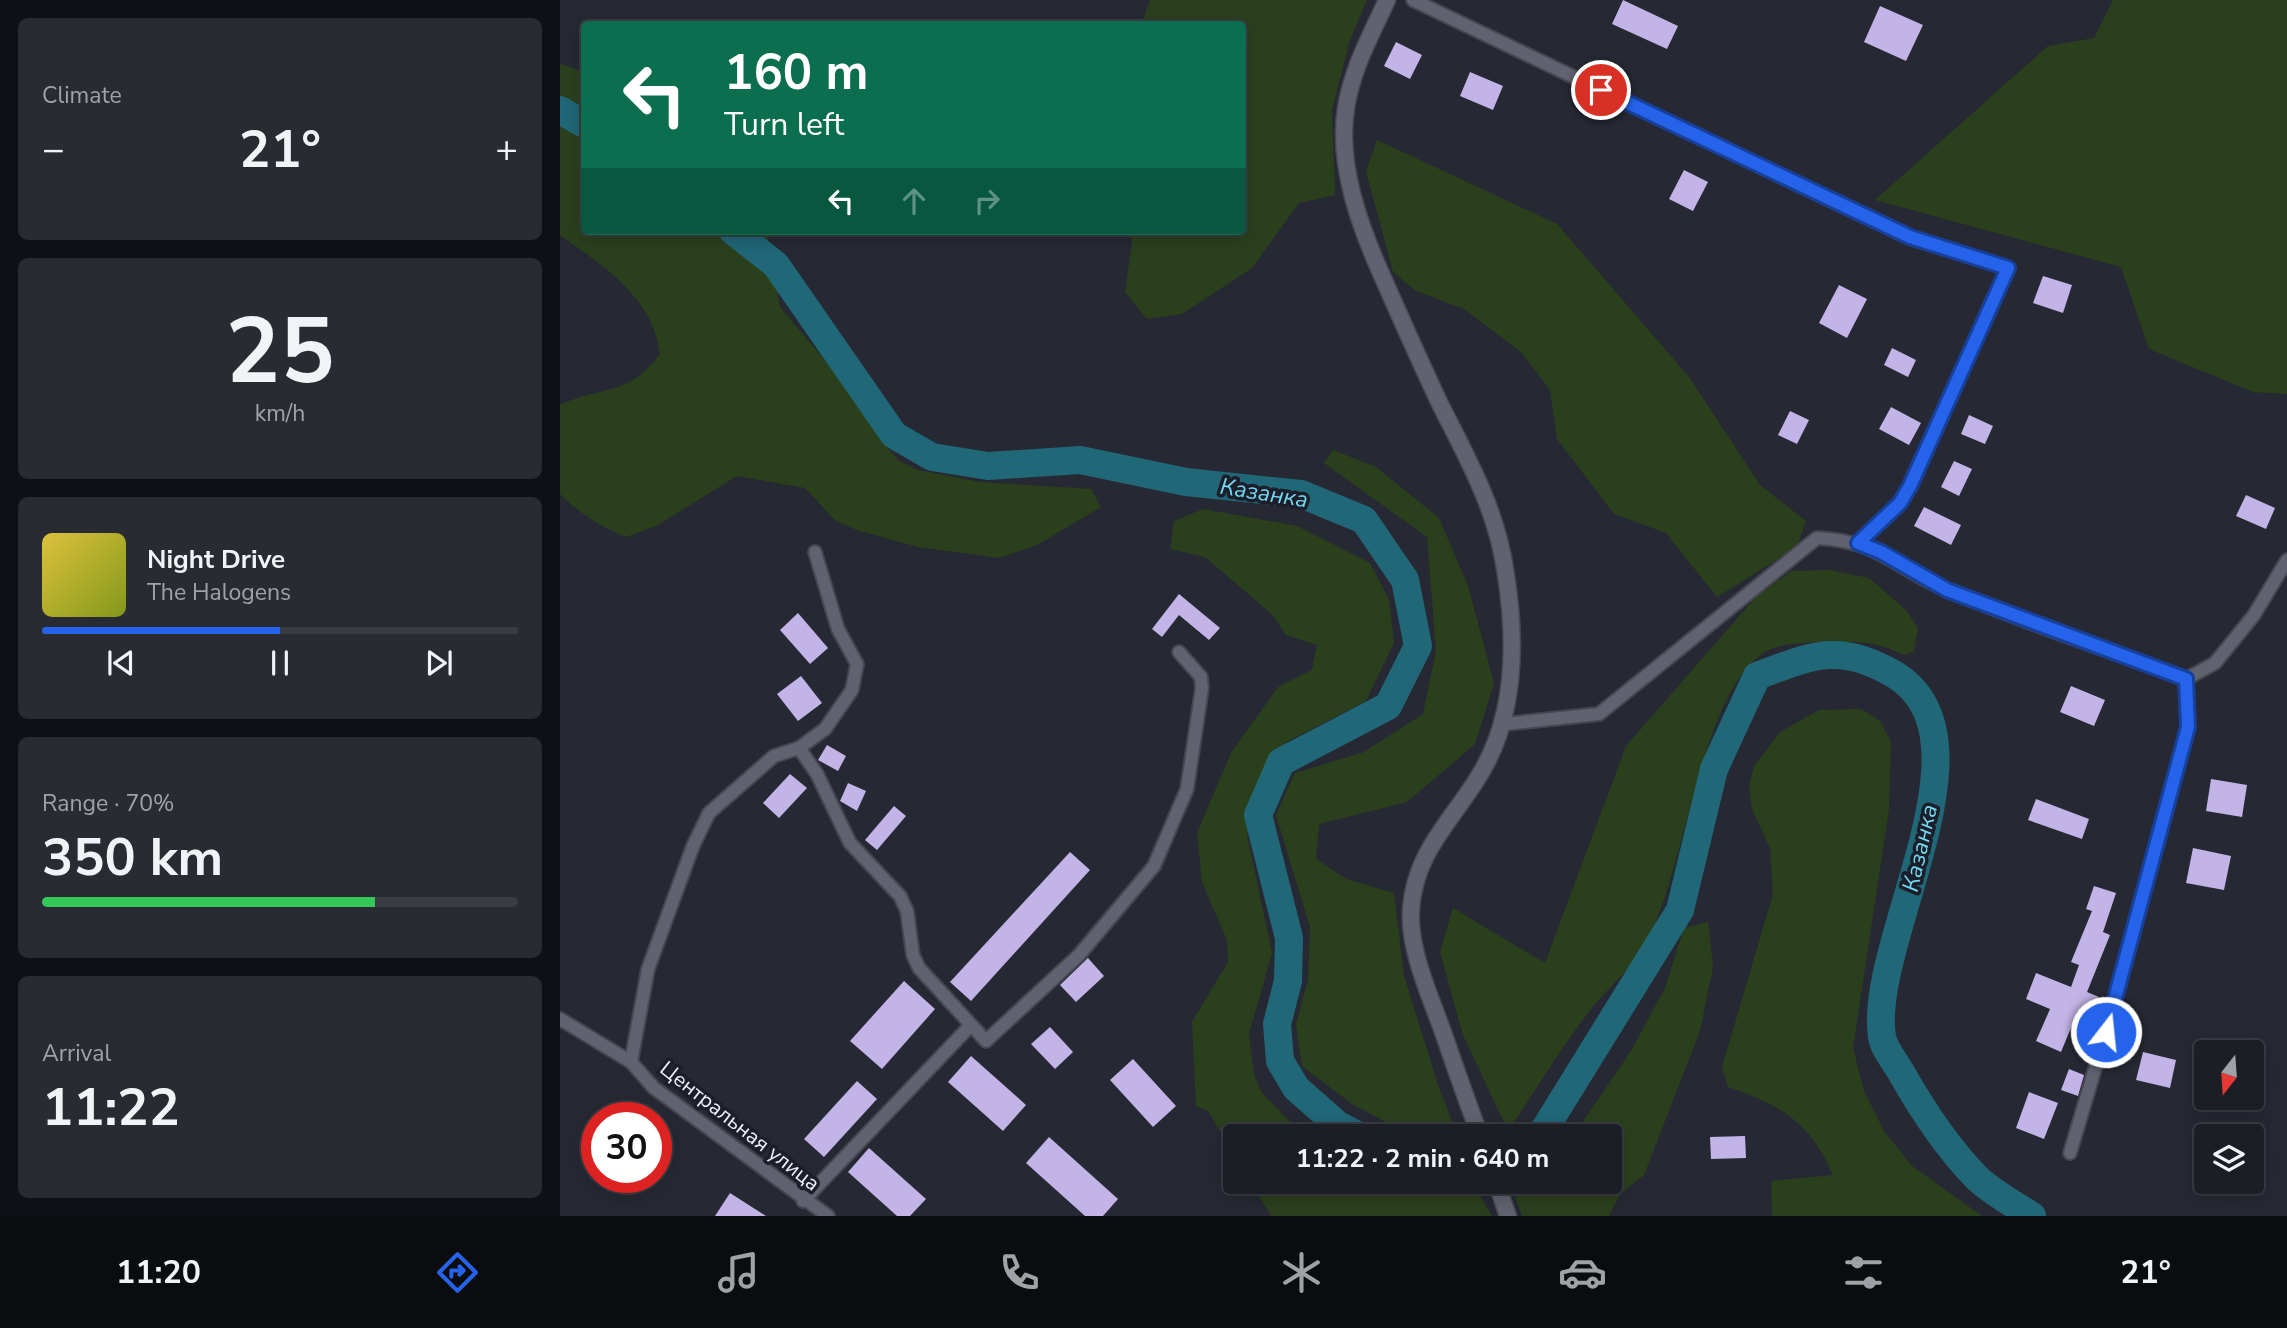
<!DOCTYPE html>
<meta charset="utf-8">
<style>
body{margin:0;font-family:"Nunito Sans",sans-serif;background:#292b32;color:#f1f3f6;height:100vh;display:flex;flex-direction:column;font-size:26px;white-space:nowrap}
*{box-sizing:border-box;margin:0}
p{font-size:23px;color:#a0a2a7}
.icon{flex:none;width:38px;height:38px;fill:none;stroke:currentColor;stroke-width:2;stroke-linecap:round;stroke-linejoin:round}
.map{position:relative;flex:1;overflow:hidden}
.drawer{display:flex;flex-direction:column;gap:18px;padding:18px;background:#0f1015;width:560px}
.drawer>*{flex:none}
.top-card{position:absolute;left:21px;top:21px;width:665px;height:214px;border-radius:7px;box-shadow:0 4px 18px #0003,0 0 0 2px #3a3c43;background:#0b6e4f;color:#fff;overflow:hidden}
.needle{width:46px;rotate:197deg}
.buttons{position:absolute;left:1634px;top:1040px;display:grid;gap:14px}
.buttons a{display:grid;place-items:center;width:70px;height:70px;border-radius:7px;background:#1c1e26;box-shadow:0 4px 18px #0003,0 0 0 2px #3a3c43;font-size:35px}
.speed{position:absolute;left:21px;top:1102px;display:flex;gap:14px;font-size:35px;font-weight:700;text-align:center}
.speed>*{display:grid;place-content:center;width:91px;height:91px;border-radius:50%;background:#1c1e26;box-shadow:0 4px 18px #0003,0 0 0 2px #3a3c43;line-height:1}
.speed .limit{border:10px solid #d22;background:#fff;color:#111}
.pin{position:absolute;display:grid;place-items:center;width:60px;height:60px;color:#fff;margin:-30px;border:4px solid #fff;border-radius:50%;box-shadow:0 2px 7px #0007}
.me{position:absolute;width:77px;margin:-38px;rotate:16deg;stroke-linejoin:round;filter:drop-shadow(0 0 5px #0008)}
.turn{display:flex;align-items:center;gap:24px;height:147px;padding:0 28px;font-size:32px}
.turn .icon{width:91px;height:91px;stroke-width:2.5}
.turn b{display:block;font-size:49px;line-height:60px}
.lanes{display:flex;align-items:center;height:66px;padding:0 28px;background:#0003;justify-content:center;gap:35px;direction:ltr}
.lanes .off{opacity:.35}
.big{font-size:52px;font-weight:700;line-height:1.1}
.drawer .card{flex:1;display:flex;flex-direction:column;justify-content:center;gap:10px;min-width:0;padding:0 24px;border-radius:10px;background:#292b32}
.drawer .dial{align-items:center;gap:0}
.dial b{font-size:91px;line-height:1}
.song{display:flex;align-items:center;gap:21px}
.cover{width:84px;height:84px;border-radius:10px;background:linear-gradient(135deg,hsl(50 70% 55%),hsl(70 70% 35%))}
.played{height:7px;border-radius:4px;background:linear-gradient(90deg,#2563eb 50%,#3a3c43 50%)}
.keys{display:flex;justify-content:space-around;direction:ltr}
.heat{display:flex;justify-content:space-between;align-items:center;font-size:38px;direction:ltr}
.charge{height:10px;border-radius:5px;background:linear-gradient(90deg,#34c759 70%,#3a3c43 0)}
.trip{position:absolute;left:663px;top:1124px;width:399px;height:70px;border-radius:7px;background:#1c1e26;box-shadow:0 4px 18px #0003,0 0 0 2px #3a3c43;font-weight:700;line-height:70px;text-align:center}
.menu{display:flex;height:112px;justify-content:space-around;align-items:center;background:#0b0c0f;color:#a0a2a7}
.menu .icon{width:49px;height:49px}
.menu .selected{color:#2563eb}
.menu b{font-size:32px;color:#f1f3f6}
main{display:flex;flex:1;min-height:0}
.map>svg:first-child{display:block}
.green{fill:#2a401d}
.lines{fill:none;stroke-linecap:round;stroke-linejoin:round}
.river{stroke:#206777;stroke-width:28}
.building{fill:#c3b4e7}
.minor-casing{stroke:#454650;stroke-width:16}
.tertiary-casing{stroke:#454650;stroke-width:19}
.minor{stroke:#60626f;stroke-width:12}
.tertiary{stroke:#60626f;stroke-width:16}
.route-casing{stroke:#184099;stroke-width:18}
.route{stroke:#2563eb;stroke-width:12}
.labels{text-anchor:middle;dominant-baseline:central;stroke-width:7;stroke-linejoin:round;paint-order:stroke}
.street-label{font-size:21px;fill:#eeeff7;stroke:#1c1e29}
.water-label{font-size:23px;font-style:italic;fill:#71d8f2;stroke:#1c1e29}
</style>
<main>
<section class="drawer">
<div class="card"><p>Climate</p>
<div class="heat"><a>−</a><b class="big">21°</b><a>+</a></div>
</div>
<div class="card dial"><b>25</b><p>km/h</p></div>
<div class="card">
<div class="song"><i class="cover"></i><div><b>Night Drive</b><p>The Halogens</p></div></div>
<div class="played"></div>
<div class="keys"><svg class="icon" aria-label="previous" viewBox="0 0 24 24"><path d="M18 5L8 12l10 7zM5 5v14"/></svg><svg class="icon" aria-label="pause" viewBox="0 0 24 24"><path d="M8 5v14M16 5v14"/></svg><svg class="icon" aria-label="next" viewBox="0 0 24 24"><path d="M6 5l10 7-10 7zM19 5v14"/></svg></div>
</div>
<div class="card"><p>Range · 70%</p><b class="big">350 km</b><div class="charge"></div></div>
<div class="card"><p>Arrival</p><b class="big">11:22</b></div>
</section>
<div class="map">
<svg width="1727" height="1216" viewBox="0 0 1727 1216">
<rect width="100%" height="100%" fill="#262833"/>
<g class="green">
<path d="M590,0H807L790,40L772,110L775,195L739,203L692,268L622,314L587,319L565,292L572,242L569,231H682V24H581Z"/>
<path d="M1553,0H1727V394L1693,392L1589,349L1561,267L1315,200L1488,46L1534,38Z"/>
<path d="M0,64L24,72V231H207L220,307L289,389L324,444L339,461L358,470L420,482L531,489L541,507L477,545L439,558L358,547L297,530L276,521L245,488L177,476L96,526L66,537C41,527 19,513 0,494V405C43,385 68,397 100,354C93,297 43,266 0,235Z"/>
<path d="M817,140L997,224L1129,377L1200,485L1246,521L1237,547L1157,597L1106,533L1054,514L997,439L990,390L962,353L904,309L856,291L833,272L806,171Z"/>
<path d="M773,450L816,467L879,518L908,586L934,683L915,744L847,802L759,824L756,859L786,879L834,893L844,976L879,1088L898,1136H852L792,1104L742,1066L736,1024L748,980L750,927L716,815L735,773L804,752L863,714L876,651L867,537L764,463Z"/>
<path d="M643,509L737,526L810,563L829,600L834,643L806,701L728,741L711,755L702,774L687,835L712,953L689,1034L694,1075L702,1093L744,1136H676L675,1156L648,1111L636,1106L632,1022L668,962L667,940L642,882L637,833L671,753L718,687L752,670L757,645L726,635L713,615L645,557L610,549L614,521Z"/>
<path d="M1269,570L1309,578L1346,610L1358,628L1354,651L1344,655C1313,640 1300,642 1267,642C1249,642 1220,643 1205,652C1140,691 1125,874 1086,943C1073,967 1049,987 1032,1008C1001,1047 976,1090 948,1131L903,1035L880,952L893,908L985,963L1066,746L1196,597L1231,571Z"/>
<path d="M1301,709L1320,721L1331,742L1329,809L1293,1048L1304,1091L1324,1131L1352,1166L1422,1216H1212L1211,1181L1273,1175C1250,1122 1221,1105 1168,1087L1162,1067L1213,894L1210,848L1192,809L1189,786L1194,766L1220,732L1259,710Z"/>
<path d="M1148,922L1153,967L1140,1031L1084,1175L1060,1194L1049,1216H962L950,1183L952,1181H1050V1136H1013L1071,1051L1105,988L1124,928Z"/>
<path d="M690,1181H831L916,1190L932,1216H711Z"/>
</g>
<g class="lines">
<g class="river">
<path d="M0,110L24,124"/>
<path d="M173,231L216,265L334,435L372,457L428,466L520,460L626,482L741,494L804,520L845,580L858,646L828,706L721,762L698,815L729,938L728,981L717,1024L720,1061L736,1088L778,1125L799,1136"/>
<path d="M976,1136L984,1130L1120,910L1154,769L1197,676C1251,656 1278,642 1332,673C1442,736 1307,942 1322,1037C1324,1049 1336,1063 1342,1074C1363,1111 1386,1146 1416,1177C1431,1192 1454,1204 1472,1216"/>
</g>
</g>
<g class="building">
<path d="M1063,0L1118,26L1107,49L1052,24Z"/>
<path d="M1320,6L1363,25L1346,61L1304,42Z"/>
<path d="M836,42L862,55L850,79L824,66Z"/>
<path d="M910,72L943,86L933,110L900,96Z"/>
<path d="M1124,170L1148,182L1133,211L1109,199Z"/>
<path d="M1483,276L1512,285L1503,313L1473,303Z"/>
<path d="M1279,285L1307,299L1287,338L1259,323Z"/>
<path d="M1332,348L1356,360L1348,377L1324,365Z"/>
<path d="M1331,407L1361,423L1349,445L1319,429Z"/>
<path d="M1230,411L1249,420L1237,444L1218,435Z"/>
<path d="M1409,415L1433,426L1425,444L1401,434Z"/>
<path d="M1394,461L1412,469L1399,496L1381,487Z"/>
<path d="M1686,495L1715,508L1706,529L1676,516Z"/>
<path d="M1364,507L1401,525L1391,545L1354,526Z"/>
<path d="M619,594L660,628L649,640L619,615L602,637L592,629Z"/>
<path d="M238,613L268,648L250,664L220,630Z"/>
<path d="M241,676L262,703L238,721L217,694Z"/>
<path d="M1511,686L1545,700L1534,726L1500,712Z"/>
<path d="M267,745L286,756L278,771L258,760Z"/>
<path d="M230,774L247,788L219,818L203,803Z"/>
<path d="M1651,779L1687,785L1682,817L1646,811Z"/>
<path d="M288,783L306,791L297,811L280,801Z"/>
<path d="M1476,799L1529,819L1522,839L1468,820Z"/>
<path d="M334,806L346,816L317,850L305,840Z"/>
<path d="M1633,848L1671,856L1664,890L1626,883Z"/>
<path d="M510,852L530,870L411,1001L390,982Z"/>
<path d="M1534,886L1556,893L1543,932L1550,935L1527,992L1539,997L1532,1017L1518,1011L1501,1052L1476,1041L1490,1009L1466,999L1476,973L1511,987L1519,965L1511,962L1532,911L1526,909Z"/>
<path d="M528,958L544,976L516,1002L500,985Z"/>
<path d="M344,981L375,1009L322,1069L290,1041Z"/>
<path d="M490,1027L513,1052L495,1069L471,1044Z"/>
<path d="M1583,1052L1616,1060L1610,1088L1576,1080Z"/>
<path d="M411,1056L466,1105L443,1131L388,1082Z"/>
<path d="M573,1059L616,1106L593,1127L550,1080Z"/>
<path d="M1509,1069L1524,1075L1518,1096L1501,1090Z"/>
<path d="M297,1081L317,1099L264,1157L244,1139Z"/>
<path d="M1469,1092L1498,1103L1484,1139L1456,1128Z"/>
<path d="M1185,1136L1186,1158L1151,1159L1150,1137Z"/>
<path d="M489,1137L558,1199L543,1216H525L466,1163Z"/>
<path d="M309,1148L366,1199L350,1216H337L288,1172Z"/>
<path d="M170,1193L206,1216H155Z"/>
</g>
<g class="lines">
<g class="minor-casing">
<g id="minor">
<path d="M853,0L1350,238L1448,268L1358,469L1341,503L1298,543"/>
<path d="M1626,679L1655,663L1694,615L1727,560"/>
<path d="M944,724L1039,714L1257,538C1322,541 1336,570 1389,591C1467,624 1548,650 1626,679"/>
<path d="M239,748L257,774L290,843L340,896L347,911L353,955L359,968L426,1041L519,955L594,866L627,789L642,688L641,677L619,652"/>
<path d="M0,1019L71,1062L94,1088L268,1216"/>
<path d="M71,1062L88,969L133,846L149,813L214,756L239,748L265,729L292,690L297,664L278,629L255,552"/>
<path d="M1510,1153L1553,1008L1628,727L1626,679"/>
<path d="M243,1201L411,1025"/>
</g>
</g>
<g class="tertiary-casing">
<g id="tertiary">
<path d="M827,0C811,35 792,69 786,108C777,165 800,227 823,278C842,321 861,364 881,406C908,459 936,509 945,569C956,635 957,711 922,771C895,818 855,850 851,909C848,948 870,996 883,1032C895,1067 907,1101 920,1136"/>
<path d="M936,1181L948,1216"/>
</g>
</g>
<use href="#minor" class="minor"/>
<use href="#tertiary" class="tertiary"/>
</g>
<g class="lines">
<g class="route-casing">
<path id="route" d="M1041,90L1350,237L1448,268L1350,486L1340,503L1298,543L1321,552L1387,590L1626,679L1628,727L1546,1032"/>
</g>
<use href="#route" class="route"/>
</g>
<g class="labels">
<g class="street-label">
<text transform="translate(180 1126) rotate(38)">Центральная улица</text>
</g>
<g class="water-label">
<text transform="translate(704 493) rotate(9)">Казанка</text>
<text transform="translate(1360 848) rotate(-77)">Казанка</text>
</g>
</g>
</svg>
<div class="buttons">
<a><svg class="needle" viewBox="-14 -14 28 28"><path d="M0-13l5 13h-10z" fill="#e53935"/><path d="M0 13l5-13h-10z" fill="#a0a2a7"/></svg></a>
<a><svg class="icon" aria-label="layers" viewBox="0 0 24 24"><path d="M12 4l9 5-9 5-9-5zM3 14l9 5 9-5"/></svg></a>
</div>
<div class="speed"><div class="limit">30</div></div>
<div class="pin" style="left:1041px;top:90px;background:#d93025"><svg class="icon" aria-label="arrive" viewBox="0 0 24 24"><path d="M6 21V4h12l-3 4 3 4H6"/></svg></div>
<svg class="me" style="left:1546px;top:1032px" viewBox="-20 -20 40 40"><circle r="17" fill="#2563eb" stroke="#fff" stroke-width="3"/><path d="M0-11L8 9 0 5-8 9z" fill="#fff"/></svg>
<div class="trip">11:22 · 2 min · 640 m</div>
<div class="top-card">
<div class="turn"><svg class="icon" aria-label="left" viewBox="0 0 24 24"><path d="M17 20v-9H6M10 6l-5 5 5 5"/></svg><div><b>160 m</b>Turn left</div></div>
<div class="lanes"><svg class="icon" aria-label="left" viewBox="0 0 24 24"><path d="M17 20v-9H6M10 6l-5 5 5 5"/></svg><svg class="icon off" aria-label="ahead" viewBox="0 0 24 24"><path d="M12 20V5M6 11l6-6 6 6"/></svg><svg class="icon off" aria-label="right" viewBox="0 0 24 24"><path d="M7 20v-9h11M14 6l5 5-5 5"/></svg></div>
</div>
</div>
</main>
<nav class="menu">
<b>11:20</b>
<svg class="icon selected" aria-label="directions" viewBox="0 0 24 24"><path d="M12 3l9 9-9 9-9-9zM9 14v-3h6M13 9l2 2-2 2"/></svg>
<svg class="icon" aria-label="music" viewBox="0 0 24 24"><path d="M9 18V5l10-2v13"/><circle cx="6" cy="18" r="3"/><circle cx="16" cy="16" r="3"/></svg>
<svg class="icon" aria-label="phone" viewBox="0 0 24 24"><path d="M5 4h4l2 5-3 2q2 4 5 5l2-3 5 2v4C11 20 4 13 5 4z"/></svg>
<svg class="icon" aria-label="climate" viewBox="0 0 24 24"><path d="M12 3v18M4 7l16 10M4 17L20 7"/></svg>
<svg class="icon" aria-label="car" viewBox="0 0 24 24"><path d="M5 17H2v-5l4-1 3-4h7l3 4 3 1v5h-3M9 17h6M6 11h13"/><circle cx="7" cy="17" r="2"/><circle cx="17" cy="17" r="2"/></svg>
<svg class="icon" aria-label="filters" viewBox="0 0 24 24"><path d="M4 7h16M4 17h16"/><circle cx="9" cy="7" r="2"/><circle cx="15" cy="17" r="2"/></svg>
<b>21°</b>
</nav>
